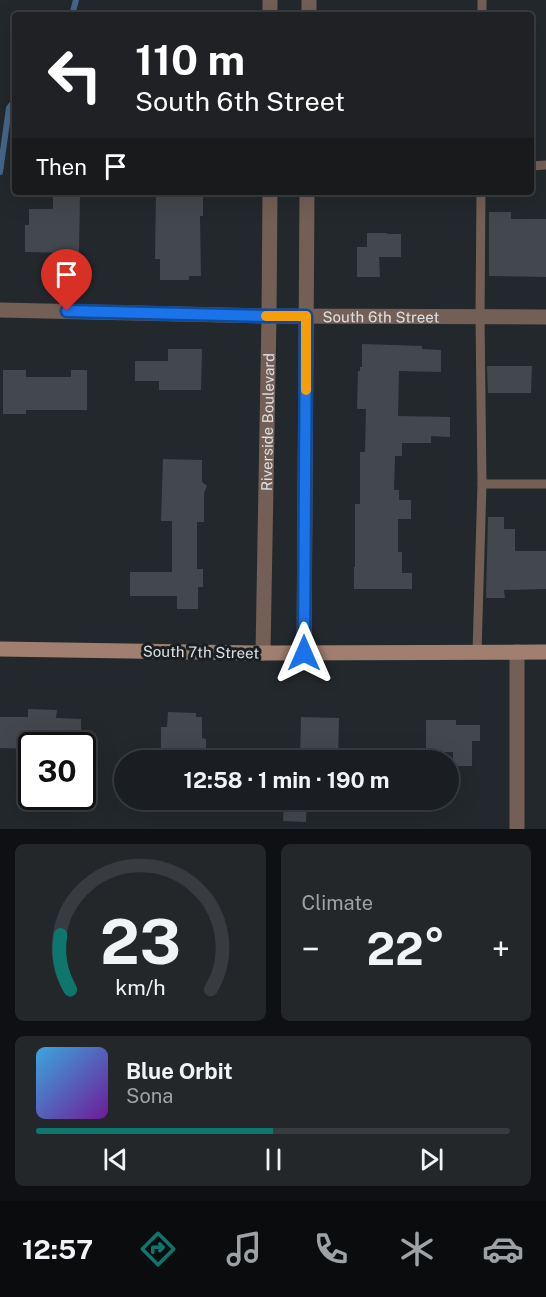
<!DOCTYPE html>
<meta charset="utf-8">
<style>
body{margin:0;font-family:"Public Sans",sans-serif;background:#23272a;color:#f1f3f6;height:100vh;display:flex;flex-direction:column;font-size:22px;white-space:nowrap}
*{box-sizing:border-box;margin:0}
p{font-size:20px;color:#9fa2a5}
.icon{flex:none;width:33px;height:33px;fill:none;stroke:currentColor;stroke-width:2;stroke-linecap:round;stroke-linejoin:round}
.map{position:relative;height:829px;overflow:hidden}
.side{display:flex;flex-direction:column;gap:15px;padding:15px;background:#0e1013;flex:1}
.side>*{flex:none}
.guide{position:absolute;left:12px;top:12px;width:522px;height:183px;border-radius:6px;box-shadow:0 6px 24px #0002,0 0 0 2px #383c40;background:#202124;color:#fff;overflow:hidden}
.speed{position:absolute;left:18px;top:732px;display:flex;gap:12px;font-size:30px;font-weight:700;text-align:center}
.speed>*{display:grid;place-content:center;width:78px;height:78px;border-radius:50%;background:#1a1e22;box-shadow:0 6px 24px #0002,0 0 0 2px #383c40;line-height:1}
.speed .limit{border:3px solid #111;border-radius:9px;background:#fff;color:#111}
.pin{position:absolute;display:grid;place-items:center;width:51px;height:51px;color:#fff;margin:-62px -26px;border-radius:50% 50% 50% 0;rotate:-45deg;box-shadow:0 0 6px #0007}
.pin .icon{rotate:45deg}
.me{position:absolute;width:66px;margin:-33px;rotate:0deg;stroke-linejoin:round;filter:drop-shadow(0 0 4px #0008)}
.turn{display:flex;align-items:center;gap:21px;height:126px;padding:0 24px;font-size:27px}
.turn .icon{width:78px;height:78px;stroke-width:2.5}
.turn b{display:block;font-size:42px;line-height:51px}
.then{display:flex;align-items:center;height:57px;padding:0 24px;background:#0003;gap:12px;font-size:22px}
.big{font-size:45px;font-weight:700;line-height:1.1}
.side .widget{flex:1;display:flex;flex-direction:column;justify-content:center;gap:9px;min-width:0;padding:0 21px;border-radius:9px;background:#23272a}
.side .dial{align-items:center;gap:0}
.dial svg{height:156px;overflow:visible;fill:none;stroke:#383c40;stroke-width:7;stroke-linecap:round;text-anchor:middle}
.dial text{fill:#f1f3f6;stroke:none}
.song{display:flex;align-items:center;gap:18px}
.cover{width:72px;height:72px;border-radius:9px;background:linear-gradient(135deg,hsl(200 70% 55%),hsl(280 70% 35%))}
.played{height:6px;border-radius:3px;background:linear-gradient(90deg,#0f766e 50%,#383c40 50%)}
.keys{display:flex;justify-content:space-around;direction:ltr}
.heat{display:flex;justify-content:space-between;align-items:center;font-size:33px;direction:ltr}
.side .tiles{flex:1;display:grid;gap:15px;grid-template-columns:1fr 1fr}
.widget:last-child{grid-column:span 2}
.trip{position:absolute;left:114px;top:750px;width:345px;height:60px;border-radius:30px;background:#1a1e22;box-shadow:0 6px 24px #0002,0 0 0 2px #383c40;font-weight:700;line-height:60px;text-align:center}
.tab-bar{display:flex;height:96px;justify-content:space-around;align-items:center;background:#0a0c0e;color:#9fa2a5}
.tab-bar .icon{width:42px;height:42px}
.tab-bar .current{color:#0f766e}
.tab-bar b{font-size:27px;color:#f1f3f6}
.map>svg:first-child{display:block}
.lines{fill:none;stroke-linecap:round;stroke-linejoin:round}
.stream{stroke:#456689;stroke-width:6}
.building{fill:#43484e}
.service{stroke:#745f56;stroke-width:9}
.minor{stroke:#745f56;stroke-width:15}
.secondary{stroke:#a07f70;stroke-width:15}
.route-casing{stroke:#114b97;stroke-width:15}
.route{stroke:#1a73e8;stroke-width:10}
.slow{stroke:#f59e0b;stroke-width:10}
.labels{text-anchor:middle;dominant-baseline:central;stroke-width:6;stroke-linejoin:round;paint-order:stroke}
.street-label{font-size:15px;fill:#dde1e4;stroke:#191e23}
</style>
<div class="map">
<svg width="546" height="829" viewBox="0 0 546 829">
<rect width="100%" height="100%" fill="#23282d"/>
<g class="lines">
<g class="stream">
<path d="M72,15L76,0"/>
<path d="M0,172L9,108L15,100"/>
</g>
</g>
<g class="building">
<path d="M156,192H203V216H200L201,276H189V280H160V259H155Z"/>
<path d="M53,194H80L79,253L25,252V225H29V209H53Z"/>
<path d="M489,212H511V219H546V277L489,276Z"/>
<path d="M367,233H387V234H401V257H379L380,277H357V247H367Z"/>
<path d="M362,344L422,346V349L441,350V372L399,371L398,416L450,417V437L431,436V443H402V456H395L394,490H399V500H411V519H398V552H402V573H412V589H354V567H355V504H360V452H365L366,409H357L358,371H360V367H362Z"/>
<path d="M168,349H202L201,390H159V381H135V361H168Z"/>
<path d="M487,366H532L531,393H488Z"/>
<path d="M3,370H26V377H71V370H87V410H26V414H3Z"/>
<path d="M163,459L202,460V482L207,486L204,493V522H197V569H203V587H198V609H177V596H130V572H172V521H161Z"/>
<path d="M488,517H504V529H515V551H546V589L504,590L505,598H486Z"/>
<path d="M28,709L57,710L56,718L81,719V739L56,738V746H32V749L0,748V717H28Z"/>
<path d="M168,712L196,713V717H202V738L206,739V755H202V760H167V758H161V727H167Z"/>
<path d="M301,717L339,718L338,760H300Z"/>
<path d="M426,720H456V725H480V741H472V766H453V752H432V748H426Z"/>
<path d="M284,800H307L306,822L283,821Z"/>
</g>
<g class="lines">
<g class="service">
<path d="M482,15V0"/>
<path d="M531,166L546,165"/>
<path d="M482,484H546"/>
<path d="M477,652L482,484L480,317L481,192"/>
</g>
<g class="minor">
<path d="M270,15V0"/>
<path d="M309,15V0"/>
<path id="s1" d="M0,310L269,316L546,317"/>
<path d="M517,652V829"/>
<path id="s2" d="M263,653L269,316L270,192"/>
<path d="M304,653L307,192"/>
</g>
<path class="secondary" d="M0,649L263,653L546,652"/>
</g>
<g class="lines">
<g class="route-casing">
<path id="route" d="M67,311L269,316H306L304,653"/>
</g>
<use href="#route" class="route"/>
<path class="slow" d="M266,316H306V390"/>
</g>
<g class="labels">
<g class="street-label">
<text stroke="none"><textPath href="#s1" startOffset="381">South 6th Street</textPath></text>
<text stroke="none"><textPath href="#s2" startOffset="231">Riverside Boulevard</textPath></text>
<text transform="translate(201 652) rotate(1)">South 7th Street</text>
</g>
</g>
</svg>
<div class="speed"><div class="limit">30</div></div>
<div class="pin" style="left:67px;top:311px;background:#d93025"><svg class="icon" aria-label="arrive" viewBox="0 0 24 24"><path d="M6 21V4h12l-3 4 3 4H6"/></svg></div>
<svg class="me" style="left:304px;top:653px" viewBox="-20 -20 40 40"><path d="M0-17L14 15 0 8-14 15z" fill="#1a73e8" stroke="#fff" stroke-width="4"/></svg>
<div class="trip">12:58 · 1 min · 190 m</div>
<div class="guide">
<div class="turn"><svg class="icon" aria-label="left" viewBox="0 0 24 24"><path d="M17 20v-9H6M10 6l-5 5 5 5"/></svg><div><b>110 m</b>South 6th Street</div></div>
<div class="then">Then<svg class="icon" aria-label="arrive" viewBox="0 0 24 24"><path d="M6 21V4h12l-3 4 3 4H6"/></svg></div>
</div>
</div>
<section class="side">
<div class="tiles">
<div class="widget dial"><svg viewBox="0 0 100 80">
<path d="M14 69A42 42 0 1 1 86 69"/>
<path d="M14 69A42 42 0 0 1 9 41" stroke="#0f766e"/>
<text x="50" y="56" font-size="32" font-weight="700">23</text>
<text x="50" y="72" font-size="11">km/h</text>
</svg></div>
<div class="widget"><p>Climate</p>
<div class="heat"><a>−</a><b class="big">22°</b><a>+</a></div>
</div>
<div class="widget">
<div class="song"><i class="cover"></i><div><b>Blue Orbit</b><p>Sona</p></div></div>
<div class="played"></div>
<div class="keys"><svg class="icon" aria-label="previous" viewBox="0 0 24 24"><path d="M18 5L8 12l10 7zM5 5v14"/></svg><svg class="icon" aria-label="pause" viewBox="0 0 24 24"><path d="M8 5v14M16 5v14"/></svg><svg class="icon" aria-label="next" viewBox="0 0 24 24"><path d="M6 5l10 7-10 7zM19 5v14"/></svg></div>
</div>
</div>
</section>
<nav class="tab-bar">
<b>12:57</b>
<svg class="icon current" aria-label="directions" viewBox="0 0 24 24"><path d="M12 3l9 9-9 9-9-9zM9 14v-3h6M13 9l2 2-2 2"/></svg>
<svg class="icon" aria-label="music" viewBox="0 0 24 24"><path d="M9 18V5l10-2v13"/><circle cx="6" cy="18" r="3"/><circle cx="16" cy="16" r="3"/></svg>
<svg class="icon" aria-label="phone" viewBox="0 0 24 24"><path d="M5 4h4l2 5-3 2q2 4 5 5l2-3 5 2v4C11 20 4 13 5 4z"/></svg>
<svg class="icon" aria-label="climate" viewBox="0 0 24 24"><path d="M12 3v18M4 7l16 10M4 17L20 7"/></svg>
<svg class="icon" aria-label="car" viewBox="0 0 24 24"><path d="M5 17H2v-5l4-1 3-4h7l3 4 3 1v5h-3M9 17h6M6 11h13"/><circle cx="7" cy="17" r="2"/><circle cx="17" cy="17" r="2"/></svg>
</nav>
